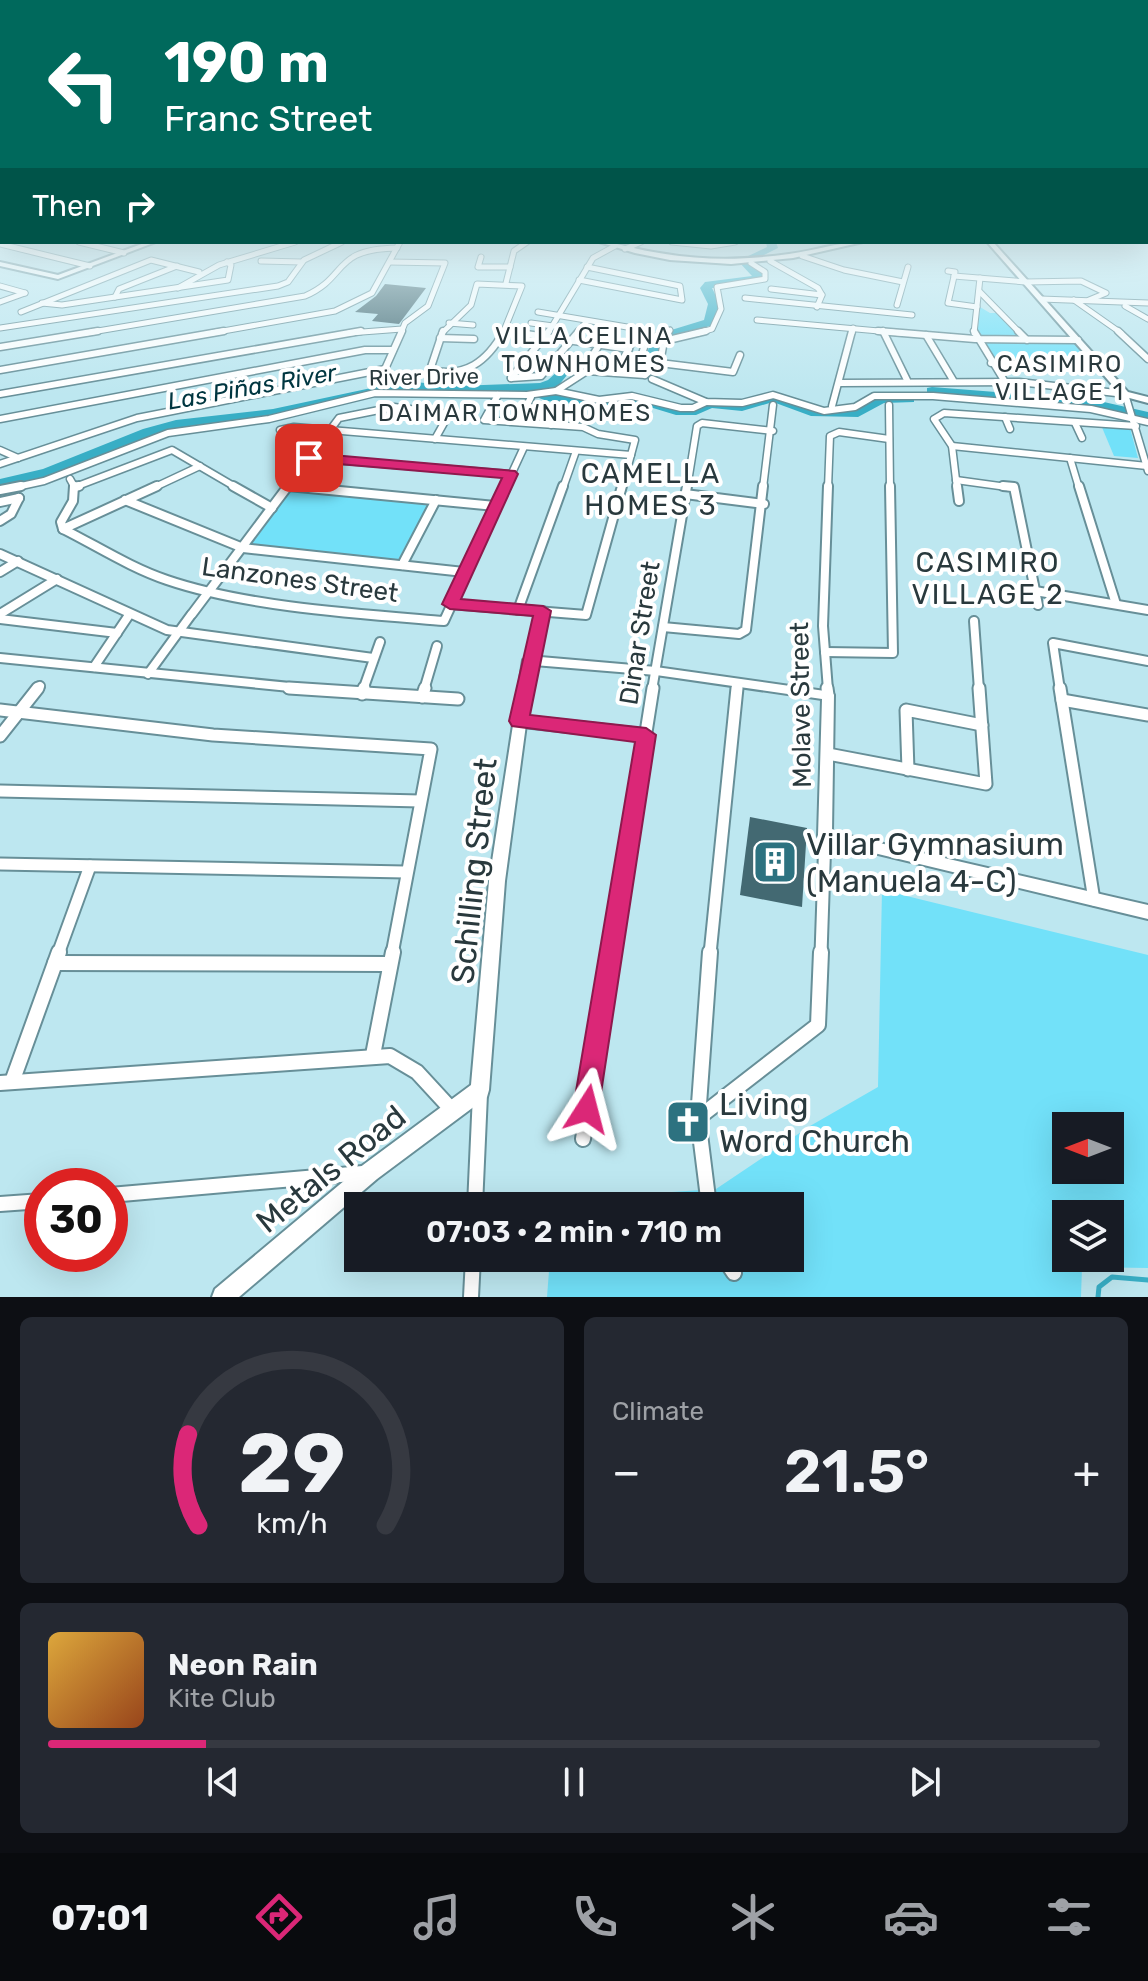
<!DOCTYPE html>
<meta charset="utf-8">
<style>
body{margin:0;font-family:Rubik,sans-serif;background:#242831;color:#f1f3f6;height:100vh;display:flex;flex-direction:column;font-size:30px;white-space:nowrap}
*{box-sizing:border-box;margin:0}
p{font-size:26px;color:#9ea1a6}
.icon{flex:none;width:44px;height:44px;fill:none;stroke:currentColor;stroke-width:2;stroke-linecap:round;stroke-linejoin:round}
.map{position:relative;height:1297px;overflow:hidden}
.sheet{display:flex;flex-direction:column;gap:20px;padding:20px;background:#0d0f14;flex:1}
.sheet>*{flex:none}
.guide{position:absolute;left:0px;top:0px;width:1148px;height:244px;box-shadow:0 8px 32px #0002;background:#00695c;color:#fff;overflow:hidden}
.needle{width:52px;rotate:270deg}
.buttons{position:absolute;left:1052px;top:1112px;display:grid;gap:16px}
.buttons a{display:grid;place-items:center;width:72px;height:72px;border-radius:0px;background:#171b24;box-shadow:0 8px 32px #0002;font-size:40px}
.speed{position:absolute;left:24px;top:1168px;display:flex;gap:16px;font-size:40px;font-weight:700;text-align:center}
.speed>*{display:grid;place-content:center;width:104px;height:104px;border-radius:50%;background:#171b24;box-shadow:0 8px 32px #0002;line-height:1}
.speed .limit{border:12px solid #d22;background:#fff;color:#111}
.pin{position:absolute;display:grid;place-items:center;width:68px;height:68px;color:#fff;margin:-34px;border-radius:16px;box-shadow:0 4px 12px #0006}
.me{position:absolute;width:88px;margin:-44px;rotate:9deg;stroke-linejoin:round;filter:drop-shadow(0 0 6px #0008)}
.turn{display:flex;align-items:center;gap:28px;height:168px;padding:0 32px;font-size:36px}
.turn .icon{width:104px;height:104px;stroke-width:2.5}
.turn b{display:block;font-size:56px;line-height:68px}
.then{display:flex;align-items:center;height:76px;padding:0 32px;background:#0003;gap:16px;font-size:30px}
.big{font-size:60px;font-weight:600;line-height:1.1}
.sheet .widget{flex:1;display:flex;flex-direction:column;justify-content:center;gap:12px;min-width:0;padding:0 28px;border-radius:12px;background:#242831}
.sheet .dial{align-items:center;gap:0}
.dial svg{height:208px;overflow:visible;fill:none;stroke:#363941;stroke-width:7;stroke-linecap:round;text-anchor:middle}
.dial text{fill:#f1f3f6;stroke:none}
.song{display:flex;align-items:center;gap:24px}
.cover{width:96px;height:96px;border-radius:12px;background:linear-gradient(135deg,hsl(40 70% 55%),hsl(20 70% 35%))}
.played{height:8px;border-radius:4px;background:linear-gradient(90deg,#db2777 15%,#363941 15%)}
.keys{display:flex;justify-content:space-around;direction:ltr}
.heat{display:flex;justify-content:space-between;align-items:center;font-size:44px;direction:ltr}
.sheet .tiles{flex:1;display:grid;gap:20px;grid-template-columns:1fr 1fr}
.widget:last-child{grid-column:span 2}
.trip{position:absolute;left:344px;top:1192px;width:460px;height:80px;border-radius:0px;background:#171b24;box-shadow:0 8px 32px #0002;font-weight:600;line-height:80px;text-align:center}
.tabs{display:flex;height:128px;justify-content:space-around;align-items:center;background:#090b0e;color:#9ea1a6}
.tabs .icon{width:56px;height:56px}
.tabs .active{color:#db2777}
.tabs b{font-size:36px;color:#f1f3f6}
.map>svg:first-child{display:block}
.green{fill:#72e1f9;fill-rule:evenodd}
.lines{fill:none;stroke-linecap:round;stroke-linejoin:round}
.stream{stroke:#38aec5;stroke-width:5}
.river{fill:#38aec5;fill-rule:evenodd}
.building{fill:#436972}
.street-far4-casing{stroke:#678f98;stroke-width:7}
.street-far3-casing{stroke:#678f98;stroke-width:9}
.street-far2-casing{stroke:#678f98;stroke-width:12}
.street-far1-casing{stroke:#678f98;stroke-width:15}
.street-casing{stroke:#678f98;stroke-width:18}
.secondary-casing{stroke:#678f98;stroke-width:4}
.street-far4{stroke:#fff;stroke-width:5}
.street-far3{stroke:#fff;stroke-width:6}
.street-far2{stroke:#fff;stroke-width:8}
.street-far1{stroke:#fff;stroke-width:11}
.street{stroke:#fff;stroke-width:14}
.secondary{fill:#fff;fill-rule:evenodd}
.route{fill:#db2777;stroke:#8e194d;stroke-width:2}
.labels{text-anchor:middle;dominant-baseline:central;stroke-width:8;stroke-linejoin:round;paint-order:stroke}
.far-street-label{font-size:22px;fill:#29393d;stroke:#fff}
.far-neighbourhood-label{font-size:24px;letter-spacing:2px;fill:#29393d;stroke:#fff}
.far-water-label{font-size:24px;font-style:italic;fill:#003640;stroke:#fff}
.street-label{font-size:26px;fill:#29393d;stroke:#fff}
.neighbourhood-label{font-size:28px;letter-spacing:2px;fill:#29393d;stroke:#fff}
.near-poi-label{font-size:32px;fill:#29393d;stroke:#fff;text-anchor:start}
.near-street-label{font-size:32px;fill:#29393d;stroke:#fff}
</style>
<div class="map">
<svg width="1148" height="1297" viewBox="0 0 1148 1297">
<rect width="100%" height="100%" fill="#bde7f0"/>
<g class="green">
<path d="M980,307L990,313H1001L1021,339L977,338Z"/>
<path d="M980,341L1076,342L1095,364L995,361Z"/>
<path d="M1101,425L1130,428L1138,458L1114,456Z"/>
<path d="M291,490L429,503L398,560L251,545Z"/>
<path d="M882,890L1148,955V1268L1082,1267L1081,1297H547L550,1258H790V1206H553L554,1200L716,1189L810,1126L878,1087ZM1066,1126H1110V1170H1066ZM1066,1214H1110V1258H1066Z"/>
</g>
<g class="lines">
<path class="stream" d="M1098,1297L1099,1287L1112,1277L1148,1280"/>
<g class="river">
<path d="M766,242H776L778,248L750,262L764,275V279L741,286L712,288L720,304L713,325L664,340C653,386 607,372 573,368L558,386L543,391L608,399L630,393L677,407H693L710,399L742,403L773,394L791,397L814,408L855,409L881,395L914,396V402L884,403L858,417L811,416L773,402L742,411L712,408L696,415H676L630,401L609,407L588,406L547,401L523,392L457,394L404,389L273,417L177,428L54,476L0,489V479L43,469L143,429L176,420L273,409L404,381L457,386L540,383L548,380L570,360C591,362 625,375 642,359C649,352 650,343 655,335L704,320L708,304L700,288L705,282L752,276L738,261L767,247Z"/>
<path d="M932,387L1095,400L1148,412V420L1095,408L927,394V388Z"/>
</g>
</g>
<g class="building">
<path d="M385,284L426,288L399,324L372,321L378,314L355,312L376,296Z"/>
<path d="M750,817L807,828L802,907L740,895Z"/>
</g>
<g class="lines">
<g class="street-far4-casing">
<g id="street-far4">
<path d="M79,242L124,253"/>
<path d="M672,242L711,246L735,242"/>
<path d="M0,244L90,266"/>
<path d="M625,249L641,242"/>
<path d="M802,256L844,270L903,282"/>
<path d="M481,257L478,267H510"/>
<path d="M261,261L302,262"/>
<path d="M770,261L818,288L822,295L817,307"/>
<path d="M390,262L445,263L428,306L405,323L401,333"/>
<path d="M948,271L955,272L948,303L977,307"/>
<path d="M954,276L1026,282L1081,281L1106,293L1089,300"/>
<path d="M579,280L682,300L680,286L587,267"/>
<path d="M506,283L514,251L527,242"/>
<path d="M0,286L25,293"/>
<path d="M178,288L219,265L295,242"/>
<path d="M771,289L822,295"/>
<path d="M979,291L1020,333"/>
<path d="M115,297L119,289L177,266"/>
<path d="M745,298L912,315"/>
<path d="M1041,299L1148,303"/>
<path d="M1074,300L1121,333"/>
<path d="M0,302L25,293"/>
<path d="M42,303L62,305L228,280L231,265L227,262"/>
<path d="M897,305L908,267"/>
<path d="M1125,306L1148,319"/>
<path d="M21,312L151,260L199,272"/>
<path d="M538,312L639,329L637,333"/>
<path d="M757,320L901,333"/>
<path d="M449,323L473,325"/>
<path d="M531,323L553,326"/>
<path d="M0,328L278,286L288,282L304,260L342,242"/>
<path d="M86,333L305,296C349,277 331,249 397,248"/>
<path d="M212,333L335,311L372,293L400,242"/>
<path d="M349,333L402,329"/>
<path d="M442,333L471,305L477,284L522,286L503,333"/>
<path d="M548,333L593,258L615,246"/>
<path d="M577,333L587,321"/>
<path d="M607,333L612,325"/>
<path d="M664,333L670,330"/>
<path d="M698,333L712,329L721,309L717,287L765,279V272L751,263"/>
<path d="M852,333L853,328"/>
<path d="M974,333L980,278"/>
</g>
</g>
<g class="street-far3-casing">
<g id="street-far3">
<path d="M443,331L430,370C465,378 487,362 504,331"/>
<path d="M878,331L975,339L1078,340"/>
<path d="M883,331L907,380"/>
<path d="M974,331L1005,382"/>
<path d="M1018,331L1027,340"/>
<path d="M1118,331L1148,359"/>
<path d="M526,334L629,349"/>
<path d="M926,335L953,380"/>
<path d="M440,338L474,339"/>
<path d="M0,347L98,331"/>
<path d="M589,361L608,331"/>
<path d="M660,363L733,372L740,355"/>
<path d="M991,363L1100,367"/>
<path d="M620,365L638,331"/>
<path d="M0,370L224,331"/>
<path d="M645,375L638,367L646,341L669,331"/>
<path d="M511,378L549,331"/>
<path d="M511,378L541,376L579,331"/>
<path d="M652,379L706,402L742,403L773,395L824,411L855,407L874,396H933L1091,409L1148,422"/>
<path d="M840,383L1019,382L1125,394L1148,471"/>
<path d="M556,391L599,400L632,396L681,408H693L706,402"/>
<path d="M0,394L361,331"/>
<path d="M498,395L484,420L583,427L598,434L635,440L622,488"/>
<path d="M889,405L890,488"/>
<path d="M832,406L852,331"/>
<path d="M1005,417L1010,429"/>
<path d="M0,419L365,350H393"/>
<path d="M519,422L531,397"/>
<path d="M1075,423L1082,438"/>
<path d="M551,425L560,405"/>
<path d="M280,430L294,427L631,455"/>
<path d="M952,446L1147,466"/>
<path d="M0,450L18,458"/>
<path d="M309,458L510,474"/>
<path d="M1070,458L1079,488"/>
<path d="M0,464L137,418L385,369L402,331"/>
<path d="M70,479L75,488"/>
<path d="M956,480L1014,488"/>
<path d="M288,486L305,488"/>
<path d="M75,487L172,450L237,488"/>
<path d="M12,488L44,481L168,433L269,419L375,393L527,395L556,391L587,371L645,375L660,363L664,341L706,331"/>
<path d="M153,488L200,466"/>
<path d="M287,488L339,418L394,407L449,414L435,439"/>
<path d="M505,488L524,447"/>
<path d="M563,488L576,451"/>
<path d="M687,488L697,426L702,423L773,431"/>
<path d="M763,488L773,405"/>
<path d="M828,488L830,436L839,432L889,439"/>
<path d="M957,488L952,446L934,419L944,413L1136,426"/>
</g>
</g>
<g class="street-far2-casing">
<g id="street-far2">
<path d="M74,486L73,501L61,522L63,529C97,546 131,568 167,580C246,607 360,614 444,621L506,486"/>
<path d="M233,486L272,508"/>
<path d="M288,486L495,506"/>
<path d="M957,486L959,501"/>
<path d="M1003,486L1014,487L1038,605"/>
<path d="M1079,486L1116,604"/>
<path d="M75,487L79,486"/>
<path d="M0,490L21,486"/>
<path d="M685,494L764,504"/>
<path d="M125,500L243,548L464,572"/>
<path d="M0,502L19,498"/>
<path d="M0,521L11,514L19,498"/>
<path d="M63,529L157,486"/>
<path d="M0,554L167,630L373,658"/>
<path d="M402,565L436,500"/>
<path d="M0,572L18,561"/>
<path d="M1035,591L1148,610"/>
<path d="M450,604L586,615L622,486"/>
<path d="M518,610L563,486"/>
<path d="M0,614L57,579"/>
<path d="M192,614L288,486"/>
<path d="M0,619L117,633"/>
<path d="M974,621L979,690"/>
<path d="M663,627L739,634L746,630L763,486"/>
<path d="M825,652L893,653L890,486"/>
<path d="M0,658L320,690"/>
<path d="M529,660L543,611"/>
<path d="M94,667L129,615"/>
<path d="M148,674L191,615"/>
<path d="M37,690L40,686"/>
<path d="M363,690L380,642"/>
<path d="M424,690L437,646"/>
<path d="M652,690L687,486"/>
<path d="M736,690L737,684"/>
<path d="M828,690L823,626L828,486"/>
<path d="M1060,690L1053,643L1148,661"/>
</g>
</g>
<g class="street-far1-casing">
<g id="street-far1">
<path d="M289,688L458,699"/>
<path d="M827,688L828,695"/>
<path d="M1060,688L1094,900"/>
<path d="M362,694L364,688"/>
<path d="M422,697L425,688"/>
<path d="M1062,700L1148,715"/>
<path d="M0,710L213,735L431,749L392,954"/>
<path d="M519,721L646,735"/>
<path d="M0,736L38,688"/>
<path d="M828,754L986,784L979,688"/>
<path d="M908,770L906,710L982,725"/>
<path d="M0,791L420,801"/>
<path d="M0,864L405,872"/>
<path d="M58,954L90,866"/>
<path d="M611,954L653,688"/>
<path d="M710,954L737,688"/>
<path d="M821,954L825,836"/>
</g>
</g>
<g class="street-casing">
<g id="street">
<path d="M55,963L387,964"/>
<path d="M373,1055L393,952"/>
<path d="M12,1082L59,952"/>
<path d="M0,1083L390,1056L417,1072L452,1110"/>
<path d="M698,1118L818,1025L821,952"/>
<path d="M583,1139L611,952"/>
<path d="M110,1195L363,1173"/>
<path d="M0,1204L42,1201"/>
<path d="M475,1206L480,1094"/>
<path d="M709,1206L698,1118L710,952"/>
<path d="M724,1258L734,1273"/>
<path d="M471,1297L473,1258"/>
</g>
</g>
<g class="secondary-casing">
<g id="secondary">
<path d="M2,215V219L0,220V216Z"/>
<rect x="1146" y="229" width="2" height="4"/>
<path d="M147,242H156L58,279L0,266V262L58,275Z"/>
<path d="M599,242H609C671,259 725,263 789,254C813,251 838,242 863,242L793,258L731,264L670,260L635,253Z"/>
<path d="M987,242H993L1128,392L1148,397V403L1122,396Z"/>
<path d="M529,656L656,667L832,692L834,695L832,832L1148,905V919L820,840L818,836L822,699L656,675L534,665L505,881L489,1090L487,1097L377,1179L239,1297H212L215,1289L363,1165L471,1085L489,881L523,660Z"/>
</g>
</g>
<use href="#street-far4" class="street-far4"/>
<use href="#street-far3" class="street-far3"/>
<use href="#street-far2" class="street-far2"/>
<use href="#street-far1" class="street-far1"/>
<use href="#street" class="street"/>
<use href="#secondary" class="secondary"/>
</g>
<linearGradient id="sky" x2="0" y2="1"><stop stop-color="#61b2da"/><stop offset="0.54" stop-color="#e1f4f8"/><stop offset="1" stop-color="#e1f4f8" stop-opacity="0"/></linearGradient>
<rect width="1148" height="394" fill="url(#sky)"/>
<path class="route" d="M309,453L515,471L518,474L461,599L543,606L551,611L530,715L646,728L656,735L597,1119L587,1124L577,1119L573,1109L635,742L512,726L509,721L533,616L450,609L442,604L502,478L304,461V455Z"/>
<defs>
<g id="building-square" transform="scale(2.3)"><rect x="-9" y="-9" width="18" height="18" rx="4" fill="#2d7280" stroke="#fff"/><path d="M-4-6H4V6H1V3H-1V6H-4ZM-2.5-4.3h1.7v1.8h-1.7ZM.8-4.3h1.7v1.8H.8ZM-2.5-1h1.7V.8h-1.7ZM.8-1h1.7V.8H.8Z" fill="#fff"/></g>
<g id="church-square" transform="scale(2.3)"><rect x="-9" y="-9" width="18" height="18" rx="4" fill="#2d7280" stroke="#fff"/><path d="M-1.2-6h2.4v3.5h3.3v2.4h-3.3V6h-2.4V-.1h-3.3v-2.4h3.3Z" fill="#fff"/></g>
</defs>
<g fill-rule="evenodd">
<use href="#building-square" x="775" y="862"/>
<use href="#church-square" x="688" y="1122"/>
</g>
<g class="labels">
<g class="far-street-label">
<text transform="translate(424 377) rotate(-1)">River Drive</text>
</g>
<g class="far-neighbourhood-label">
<text x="584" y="336">VILLA CELINA<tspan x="584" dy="28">TOWNHOMES</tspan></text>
<text x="1060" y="364">CASIMIRO<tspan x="1060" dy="28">VILLAGE 1</tspan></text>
<text x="515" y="413">DAIMAR TOWNHOMES</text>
</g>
<g class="far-water-label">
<text transform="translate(252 387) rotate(-10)">Las Piñas River</text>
</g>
<g class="street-label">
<text transform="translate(300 580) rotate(8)">Lanzones Street</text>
<text transform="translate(640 633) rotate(-81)">Dinar Street</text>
<text transform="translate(801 705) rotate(-91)">Molave Street</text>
</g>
<g class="neighbourhood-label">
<text x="651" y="473">CAMELLA<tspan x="651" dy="32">HOMES 3</tspan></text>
<text x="988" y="562">CASIMIRO<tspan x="988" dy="32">VILLAGE 2</tspan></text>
</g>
<g class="near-poi-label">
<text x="806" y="844">Villar Gymnasium<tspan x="806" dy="37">(Manuela 4-C)</tspan></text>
<text x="719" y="1104">Living<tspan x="719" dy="37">Word Church</tspan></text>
</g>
<g class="near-street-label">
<text transform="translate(474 871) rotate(-84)">Schilling Street</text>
<text transform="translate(331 1169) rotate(-39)">Metals Road</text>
</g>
</g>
</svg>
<div class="buttons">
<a><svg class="needle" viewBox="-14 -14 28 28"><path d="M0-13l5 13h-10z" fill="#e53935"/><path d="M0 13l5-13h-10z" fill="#9ea1a6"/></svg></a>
<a><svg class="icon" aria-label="layers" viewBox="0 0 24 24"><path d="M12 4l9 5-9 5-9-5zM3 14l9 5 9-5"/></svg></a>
</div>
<div class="speed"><div class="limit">30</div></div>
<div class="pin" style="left:309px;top:458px;background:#d93025"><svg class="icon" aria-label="arrive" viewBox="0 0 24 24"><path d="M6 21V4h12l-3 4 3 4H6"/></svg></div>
<svg class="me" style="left:587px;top:1109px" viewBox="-20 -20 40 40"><path d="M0-17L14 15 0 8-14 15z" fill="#db2777" stroke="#fff" stroke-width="4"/></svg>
<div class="trip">07:03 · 2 min · 710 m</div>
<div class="guide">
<div class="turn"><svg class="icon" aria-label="left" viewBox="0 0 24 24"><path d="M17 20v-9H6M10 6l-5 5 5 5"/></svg><div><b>190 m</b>Franc Street</div></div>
<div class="then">Then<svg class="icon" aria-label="right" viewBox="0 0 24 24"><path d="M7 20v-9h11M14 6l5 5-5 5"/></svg></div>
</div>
</div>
<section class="sheet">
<div class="tiles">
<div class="widget dial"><svg viewBox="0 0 100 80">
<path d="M14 69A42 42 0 1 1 86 69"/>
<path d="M14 69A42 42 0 0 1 10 34" stroke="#db2777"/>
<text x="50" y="56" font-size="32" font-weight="700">29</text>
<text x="50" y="72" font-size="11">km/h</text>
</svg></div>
<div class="widget"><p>Climate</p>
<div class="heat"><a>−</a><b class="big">21.5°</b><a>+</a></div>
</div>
<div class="widget">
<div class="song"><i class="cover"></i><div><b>Neon Rain</b><p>Kite Club</p></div></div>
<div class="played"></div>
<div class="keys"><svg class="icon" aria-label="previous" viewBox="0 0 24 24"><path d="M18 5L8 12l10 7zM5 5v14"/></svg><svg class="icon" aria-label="pause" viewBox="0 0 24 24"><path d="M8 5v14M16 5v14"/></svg><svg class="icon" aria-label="next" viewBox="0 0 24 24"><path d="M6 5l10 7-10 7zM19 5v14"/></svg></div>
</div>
</div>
</section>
<nav class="tabs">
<b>07:01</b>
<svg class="icon active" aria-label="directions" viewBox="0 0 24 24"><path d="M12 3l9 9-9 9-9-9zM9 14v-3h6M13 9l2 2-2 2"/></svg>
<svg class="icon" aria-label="music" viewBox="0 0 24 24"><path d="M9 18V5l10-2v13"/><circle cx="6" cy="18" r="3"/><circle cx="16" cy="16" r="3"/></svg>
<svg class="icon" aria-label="phone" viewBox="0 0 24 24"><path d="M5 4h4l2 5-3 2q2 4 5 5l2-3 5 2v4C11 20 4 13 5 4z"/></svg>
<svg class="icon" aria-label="climate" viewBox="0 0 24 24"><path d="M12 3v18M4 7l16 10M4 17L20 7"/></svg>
<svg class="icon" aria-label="car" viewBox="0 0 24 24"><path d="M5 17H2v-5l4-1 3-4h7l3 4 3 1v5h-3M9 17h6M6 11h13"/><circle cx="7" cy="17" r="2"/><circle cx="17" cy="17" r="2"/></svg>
<svg class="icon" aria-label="filters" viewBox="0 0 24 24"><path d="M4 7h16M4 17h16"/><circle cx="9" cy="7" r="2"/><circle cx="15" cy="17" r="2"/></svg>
</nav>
